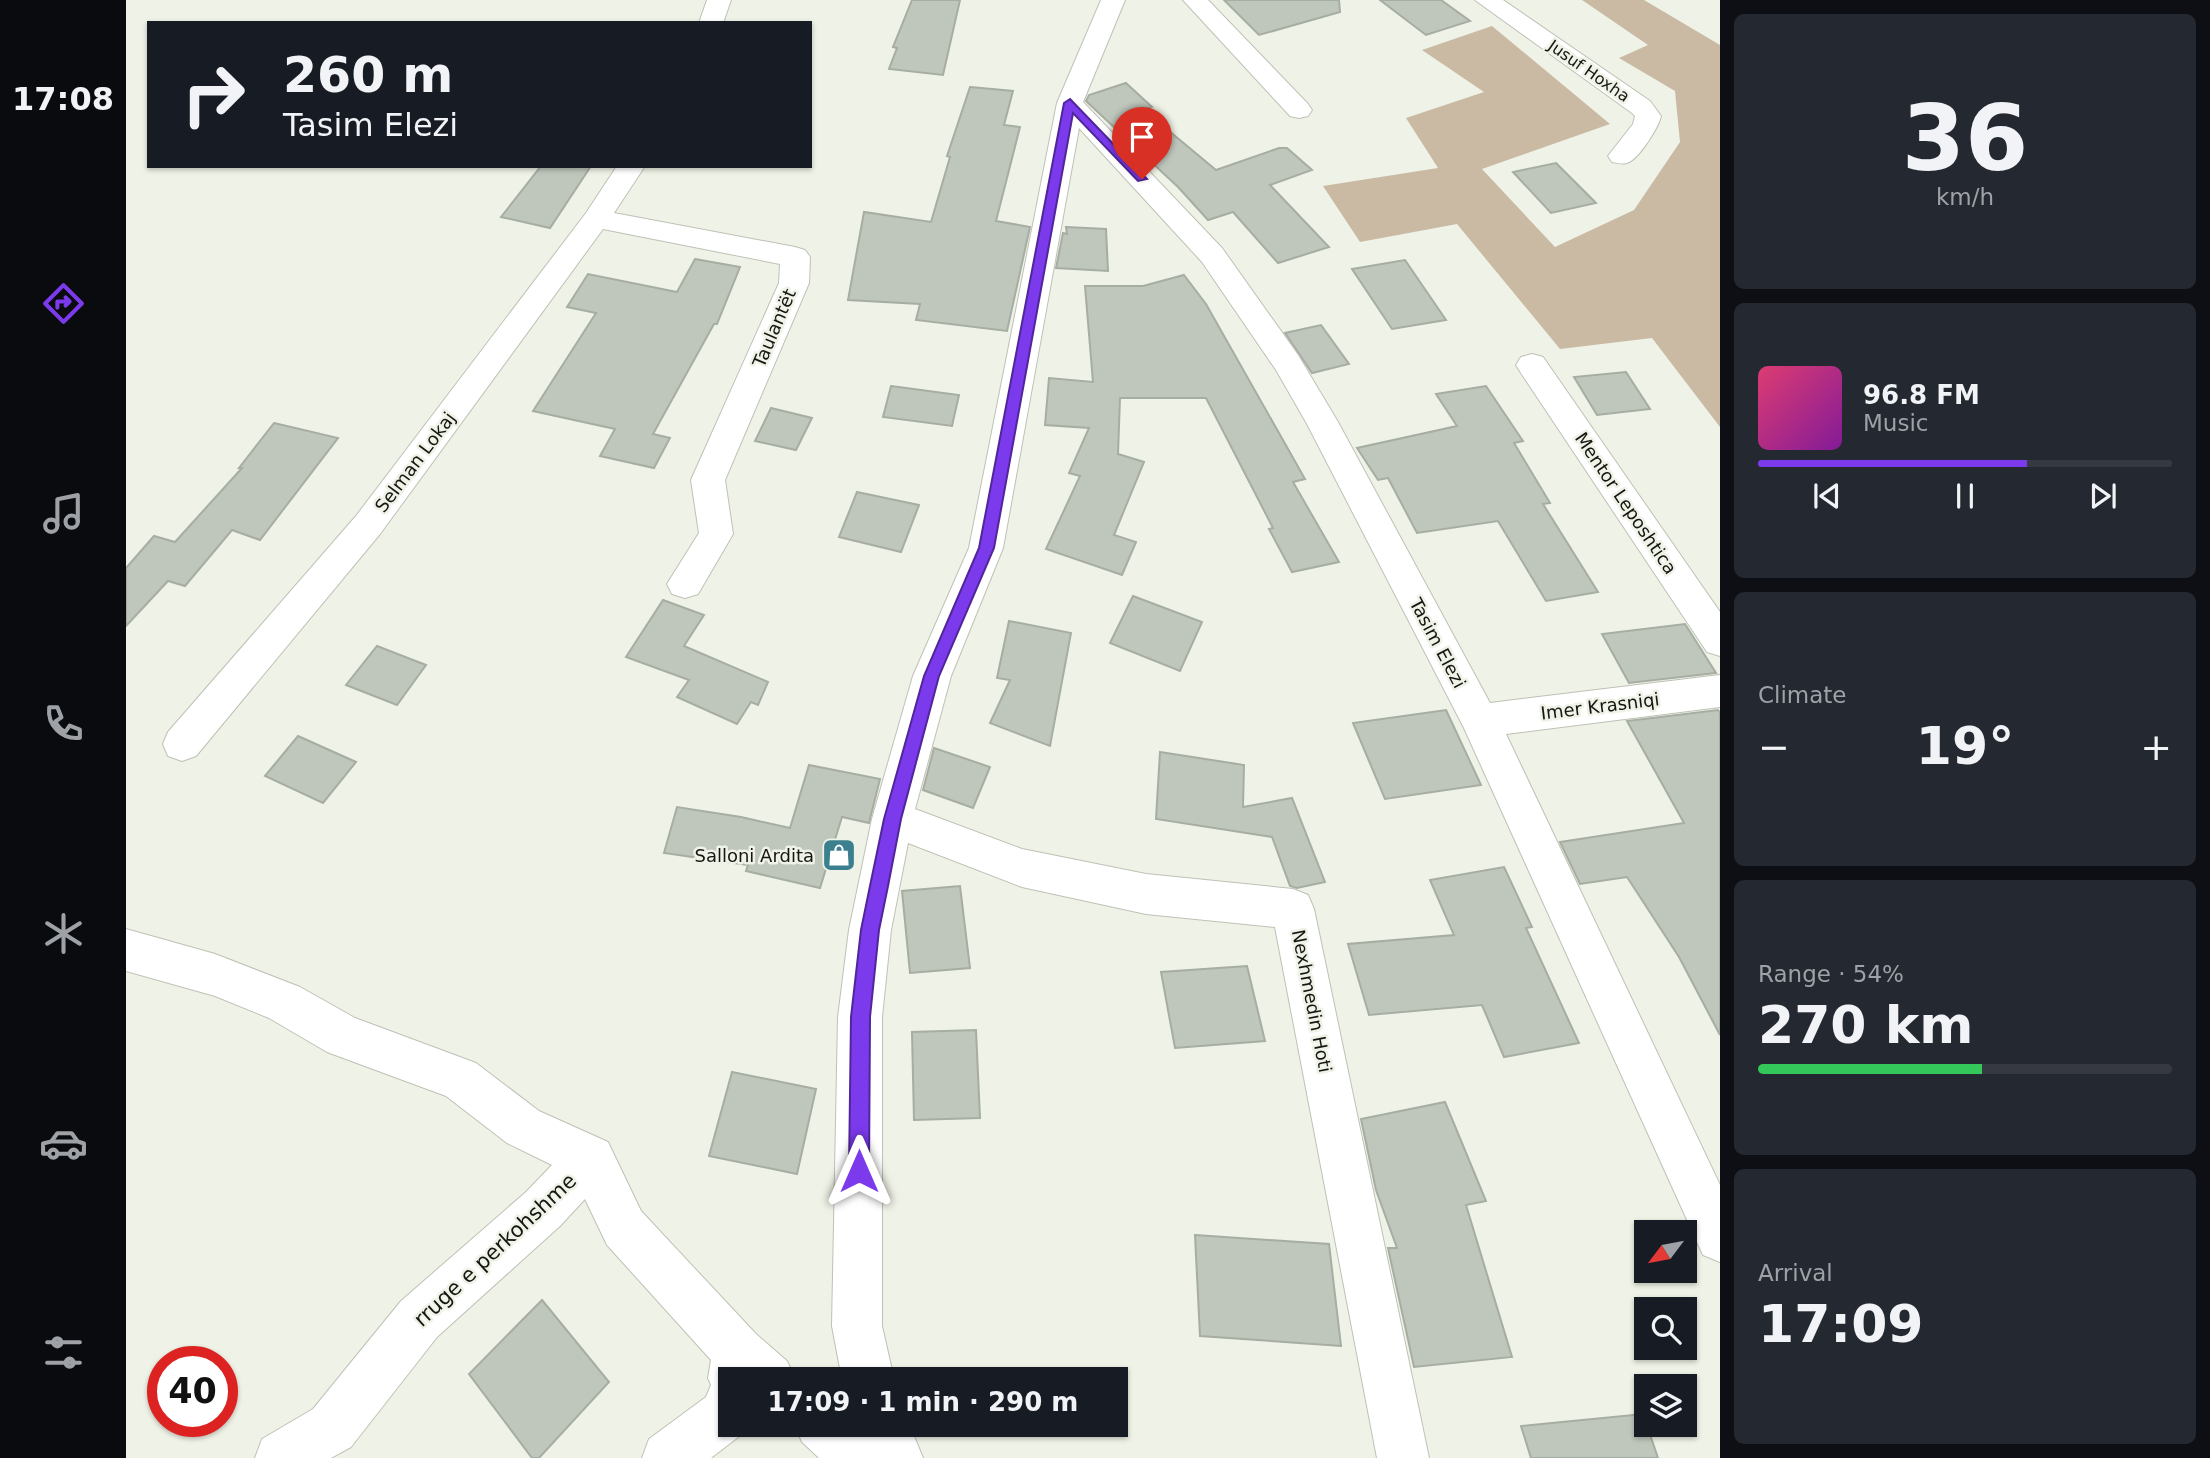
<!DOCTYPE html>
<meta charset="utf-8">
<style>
body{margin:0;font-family:"DejaVu Sans",sans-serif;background:#242831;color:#f1f3f6;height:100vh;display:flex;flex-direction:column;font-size:26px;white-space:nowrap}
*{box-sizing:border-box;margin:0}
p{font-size:23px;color:#9ea1a6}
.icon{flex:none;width:38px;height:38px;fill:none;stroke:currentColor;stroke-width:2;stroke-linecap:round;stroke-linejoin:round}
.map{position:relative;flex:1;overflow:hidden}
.panel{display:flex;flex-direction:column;gap:14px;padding:14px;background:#0d0f14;width:490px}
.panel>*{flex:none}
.banner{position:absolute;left:21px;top:21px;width:665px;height:147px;border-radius:0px;box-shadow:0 2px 5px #0004;background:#171b24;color:#f1f3f6;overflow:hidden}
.needle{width:46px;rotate:238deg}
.controls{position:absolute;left:1508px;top:1220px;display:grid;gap:14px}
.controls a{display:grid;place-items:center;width:63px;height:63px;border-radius:0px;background:#171b24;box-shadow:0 2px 5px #0004;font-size:35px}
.speed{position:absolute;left:21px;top:1346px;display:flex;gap:14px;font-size:35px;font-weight:700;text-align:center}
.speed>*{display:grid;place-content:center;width:91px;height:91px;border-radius:50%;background:#171b24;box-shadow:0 2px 5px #0004;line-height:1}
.speed .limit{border:10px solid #d22;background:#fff;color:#111}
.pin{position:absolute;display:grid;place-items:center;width:60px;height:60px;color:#fff;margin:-72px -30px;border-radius:50% 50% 50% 0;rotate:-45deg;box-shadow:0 0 7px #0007}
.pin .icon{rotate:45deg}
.me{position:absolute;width:77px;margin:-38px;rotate:0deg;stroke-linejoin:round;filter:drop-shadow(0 0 5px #0008)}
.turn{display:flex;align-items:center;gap:24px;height:147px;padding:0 21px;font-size:32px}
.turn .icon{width:91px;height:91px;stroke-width:2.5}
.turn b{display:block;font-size:49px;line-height:60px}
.big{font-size:52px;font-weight:700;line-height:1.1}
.panel .widget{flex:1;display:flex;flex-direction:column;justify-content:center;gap:10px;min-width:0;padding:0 24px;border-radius:10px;background:#242831}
.panel .dial{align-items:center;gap:0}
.dial b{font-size:91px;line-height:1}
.song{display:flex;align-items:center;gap:21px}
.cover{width:84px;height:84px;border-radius:10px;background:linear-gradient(135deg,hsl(340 70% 55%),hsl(290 70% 35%))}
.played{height:7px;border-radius:4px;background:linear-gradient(90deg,#7c3aed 65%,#363941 65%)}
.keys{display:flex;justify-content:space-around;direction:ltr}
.heat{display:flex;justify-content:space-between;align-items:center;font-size:38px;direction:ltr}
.charge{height:10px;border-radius:5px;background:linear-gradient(90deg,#34c759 54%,#363941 0)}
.trip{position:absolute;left:592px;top:1367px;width:410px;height:70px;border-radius:0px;background:#171b24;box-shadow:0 2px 5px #0004;font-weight:700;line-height:70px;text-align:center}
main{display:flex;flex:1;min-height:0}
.menu{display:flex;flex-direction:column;width:126px;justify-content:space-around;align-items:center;background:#090b0e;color:#9ea1a6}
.menu .icon{width:49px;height:49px}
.menu .active{color:#7c3aed}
.menu b{font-size:32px;color:#f1f3f6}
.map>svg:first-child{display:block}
.green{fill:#cabaa3}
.building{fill:#bfc6bc;stroke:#a6ada3;stroke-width:2}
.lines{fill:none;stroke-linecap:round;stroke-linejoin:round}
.minor-casing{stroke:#bfc1b6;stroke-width:2}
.minor{fill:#fff;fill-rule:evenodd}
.route{fill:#7c3aed;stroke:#51269a;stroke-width:2}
.labels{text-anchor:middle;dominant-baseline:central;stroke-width:5;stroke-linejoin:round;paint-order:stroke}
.far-street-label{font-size:16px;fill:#151612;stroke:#eff2e6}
.street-label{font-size:18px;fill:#151612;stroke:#eff2e6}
.poi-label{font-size:18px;fill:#151612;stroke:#eff2e6;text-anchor:end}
.near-street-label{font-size:21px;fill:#151612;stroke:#eff2e6}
</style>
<main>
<nav class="menu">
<b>17:08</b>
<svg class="icon active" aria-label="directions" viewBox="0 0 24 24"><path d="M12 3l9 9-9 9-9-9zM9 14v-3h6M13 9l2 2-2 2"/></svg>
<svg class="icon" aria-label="music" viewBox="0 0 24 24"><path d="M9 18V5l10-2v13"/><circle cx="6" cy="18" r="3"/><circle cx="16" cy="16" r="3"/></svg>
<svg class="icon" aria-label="phone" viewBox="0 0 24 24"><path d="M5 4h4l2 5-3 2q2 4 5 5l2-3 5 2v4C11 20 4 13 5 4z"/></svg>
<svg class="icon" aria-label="climate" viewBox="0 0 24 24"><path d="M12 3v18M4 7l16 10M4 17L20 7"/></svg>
<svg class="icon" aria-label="car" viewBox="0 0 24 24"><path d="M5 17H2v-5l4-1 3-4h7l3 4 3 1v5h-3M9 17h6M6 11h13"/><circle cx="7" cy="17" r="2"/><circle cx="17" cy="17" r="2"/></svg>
<svg class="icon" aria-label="filters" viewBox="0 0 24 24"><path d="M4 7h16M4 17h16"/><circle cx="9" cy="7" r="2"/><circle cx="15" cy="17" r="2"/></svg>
</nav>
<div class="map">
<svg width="1594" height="1458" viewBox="0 0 1594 1458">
<rect width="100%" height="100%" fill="#eff2e6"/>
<path class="green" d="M1456,0H1518L1594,45V427L1526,338L1434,349L1331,224L1234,242L1197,186L1312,168L1280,118L1358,92L1296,50L1366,26L1484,124L1356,169L1429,247L1508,210L1554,142L1549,91L1493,58L1522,45Z"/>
<g class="building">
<path d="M786,0H834L817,75L763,69L771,48L767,47Z"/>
<path d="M1098,0H1213L1214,12L1133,35Z"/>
<path d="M1254,0H1315L1344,21L1300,35Z"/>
<path d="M1000,83L1026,107L1018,110L1090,170L1153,148H1161L1186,170L1144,185L1203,247L1152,263L1107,212L1082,220L1052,187L960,101L963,95Z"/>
<path d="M844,87L887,91L878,125L894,127L870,221L904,227L881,331L790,320L794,304L722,300L738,212L805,222L824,157L821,156Z"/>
<path d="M1430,163L1470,203L1425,213L1387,172Z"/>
<path d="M415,166H465L424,228L375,217Z"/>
<path d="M940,227L980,229L982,271L930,268L937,233L941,234Z"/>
<path d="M569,259L614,267L591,324H588L527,434L544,438L528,468L474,456L489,429L407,411L470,313L441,307L462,274L551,292Z"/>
<path d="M1279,260L1320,320L1266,329L1226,269Z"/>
<path d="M1058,275L1080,304L1179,479L1167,482L1213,562L1166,572L1143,529L1147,528L1080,398H994L992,454L1018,462L988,535L1010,542L996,575L920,549L954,476L943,473L963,428L919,425L923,378L967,382L959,286H1017Z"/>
<path d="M1195,325L1223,364L1186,373L1159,333Z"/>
<path d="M1500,372L1524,409L1471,415L1448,377Z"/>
<path d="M765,386L833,395L826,426L757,417Z"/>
<path d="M1360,386L1397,441L1388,443L1424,503L1417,504L1472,592L1420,601L1372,521L1291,533L1262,478L1252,480L1231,448L1331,426L1310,394Z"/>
<path d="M645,408L686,418L670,450L629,441Z"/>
<path d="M148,423L212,438L134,540L106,530L59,586L42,581L0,626V568L28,536L49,542L116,468H113Z"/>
<path d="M731,492L793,505L775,552L713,537Z"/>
<path d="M1007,596L1076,622L1054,671L984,643Z"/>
<path d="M537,600L578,615L558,646L642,682L632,705L625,702L611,724L551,697L563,680L500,657Z"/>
<path d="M883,621L945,633L924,746L864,723L884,680L871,678Z"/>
<path d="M1559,624L1590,673L1503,683L1476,634Z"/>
<path d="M251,646L300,665L271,705L220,685Z"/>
<path d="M1320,710L1355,785L1259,799L1227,723Z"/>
<path d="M1592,710L1594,713V1035L1553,957L1501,877L1454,884L1434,842L1558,823L1501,721Z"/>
<path d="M172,736L230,762L197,803L139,776Z"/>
<path d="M808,748L864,767L847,808L797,790Z"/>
<path d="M1034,752L1118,765L1117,807L1166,798L1199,882L1171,888L1164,886L1146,837L1030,819Z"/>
<path d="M683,765L754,779L743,823L716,817L694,888L620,871L622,865L538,853L551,807L615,817L664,828Z"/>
<path d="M1378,867L1406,927L1400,928L1453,1043L1378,1057L1356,1005L1243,1015L1222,944L1328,935L1304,880Z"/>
<path d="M834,886L844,968L784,973L776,891Z"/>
<path d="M1121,966L1139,1041L1049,1048L1035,972Z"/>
<path d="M850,1030L854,1118L788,1120L786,1032Z"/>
<path d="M606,1072L690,1089L671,1174L583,1156Z"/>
<path d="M1319,1102L1360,1201L1340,1205L1386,1357L1288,1367L1262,1248H1271L1250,1190L1235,1119Z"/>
<path d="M1069,1235L1203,1244L1215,1346L1074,1336Z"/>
<path d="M416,1300L483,1382L413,1458H406L343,1374Z"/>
<path d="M1517,1414L1532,1458H1405L1395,1426Z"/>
</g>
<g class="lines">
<g class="minor-casing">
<g id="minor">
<path d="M581,0H605L597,23H573Z"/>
<path d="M975,0H999L957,102L1096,248L1172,355L1212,422L1364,703L1594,675V707L1380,734L1594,1185V1262L1577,1255L1338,728L1181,424L1150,370L1076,262L953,128L877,548L825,676L789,809L896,849L1020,874L1167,889L1182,895L1188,909L1303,1458H1251L1149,927L1020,914L896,887L782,843L765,930L756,1017V1326L768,1379H716L706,1326L712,1017L723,930L746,819L787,676L843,548L931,103Z"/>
<path d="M1057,0H1082L1182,104L1186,110L1182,116L1173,118L1164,116Z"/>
<path d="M1349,0H1377L1524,101L1535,116C1533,127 1513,158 1503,162C1497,165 1492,163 1486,162L1482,156L1507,124L1509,116L1506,113Z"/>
<path d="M491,166H519L488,213L669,247L679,250L684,257L683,283L599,480L607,534L572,594L559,598L546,594L541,584L573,533L565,480L653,283L654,264L477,229L254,534L70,756L56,761L42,756L37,744L42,732L230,516L460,213Z"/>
<path d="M1406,354L1417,357L1594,612V656L1581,652L1395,373L1390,365L1395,357Z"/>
<path d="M0,929L89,954L174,987L229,1018L350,1063L413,1111L482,1142L515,1211L630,1334L661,1361L669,1379H604V1424H623L620,1431L585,1458H516L523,1439L580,1397L585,1385L582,1378L585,1360L481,1245L459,1199L434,1226L311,1337L225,1447L205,1458H129L136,1439L187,1409L275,1301L400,1192L426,1165L381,1143L320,1096L201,1052L143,1018L89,996L0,971Z"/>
<path d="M668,1424H783L797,1458H693L676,1442Z"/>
</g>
</g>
<use href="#minor" class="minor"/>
</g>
<path class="route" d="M944,99L1021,179L1012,181L947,113L868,548L813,676L775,819L762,886L753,930L744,1017L743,1171L740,1178L733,1181L726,1178L723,1171L725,1017L735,930L744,886L758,819L798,676L853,548L938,103Z"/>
<defs>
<g id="shop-square" transform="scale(1.75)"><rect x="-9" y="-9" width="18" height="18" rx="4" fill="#3c8090" stroke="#eff2e6"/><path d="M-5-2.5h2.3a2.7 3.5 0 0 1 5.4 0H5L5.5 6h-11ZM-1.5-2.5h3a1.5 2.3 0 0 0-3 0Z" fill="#fff"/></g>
</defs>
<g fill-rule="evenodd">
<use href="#shop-square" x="713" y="855"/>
</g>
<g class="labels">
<g class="far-street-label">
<text transform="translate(1463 71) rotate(35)">Jusuf Hoxha</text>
</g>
<g class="street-label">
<text transform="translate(648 328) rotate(-67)">Taulantët</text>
<text transform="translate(289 462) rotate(-53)">Selman Lokaj</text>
<text transform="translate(1500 503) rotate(56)">Mentor Leposhtica</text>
<text transform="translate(1312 643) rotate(62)">Tasim Elezi</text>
<text transform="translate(1474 706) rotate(-7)">Imer Krasniqi</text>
<text transform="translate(1186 1001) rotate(79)">Nexhmedin Hoti</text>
</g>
<g class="poi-label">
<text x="688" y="855">Salloni Ardita</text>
</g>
<g class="near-street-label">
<text transform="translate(369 1250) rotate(-43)">rruge e perkohshme</text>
</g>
</g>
</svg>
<div class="controls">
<a><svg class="needle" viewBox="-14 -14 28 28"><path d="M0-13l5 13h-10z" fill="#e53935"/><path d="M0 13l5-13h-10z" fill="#9ea1a6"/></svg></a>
<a><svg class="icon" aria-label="search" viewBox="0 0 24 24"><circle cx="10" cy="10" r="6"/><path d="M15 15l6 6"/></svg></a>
<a><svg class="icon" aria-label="layers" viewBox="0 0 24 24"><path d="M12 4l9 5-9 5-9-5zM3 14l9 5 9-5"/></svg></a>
</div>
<div class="speed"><div class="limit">40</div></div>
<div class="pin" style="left:1016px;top:179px;background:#d93025"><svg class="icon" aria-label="arrive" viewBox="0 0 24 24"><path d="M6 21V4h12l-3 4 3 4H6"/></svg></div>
<svg class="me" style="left:733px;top:1171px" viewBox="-20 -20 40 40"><path d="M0-17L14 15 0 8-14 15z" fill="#7c3aed" stroke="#fff" stroke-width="4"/></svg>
<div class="trip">17:09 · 1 min · 290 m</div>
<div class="banner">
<div class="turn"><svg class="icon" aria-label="right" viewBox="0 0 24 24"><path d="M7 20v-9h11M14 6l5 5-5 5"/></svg><div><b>260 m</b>Tasim Elezi</div></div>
</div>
</div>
<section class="panel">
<div class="widget dial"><b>36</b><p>km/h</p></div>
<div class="widget">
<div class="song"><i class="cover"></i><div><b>96.8 FM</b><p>Music</p></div></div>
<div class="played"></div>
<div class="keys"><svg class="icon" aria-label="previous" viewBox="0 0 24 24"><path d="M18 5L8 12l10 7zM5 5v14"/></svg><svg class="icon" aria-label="pause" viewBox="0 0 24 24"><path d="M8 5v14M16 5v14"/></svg><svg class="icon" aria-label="next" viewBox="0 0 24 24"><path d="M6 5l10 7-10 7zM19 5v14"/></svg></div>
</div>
<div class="widget"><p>Climate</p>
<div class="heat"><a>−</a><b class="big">19°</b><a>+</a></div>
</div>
<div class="widget"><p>Range · 54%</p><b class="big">270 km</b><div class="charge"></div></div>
<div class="widget"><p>Arrival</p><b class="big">17:09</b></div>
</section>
</main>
